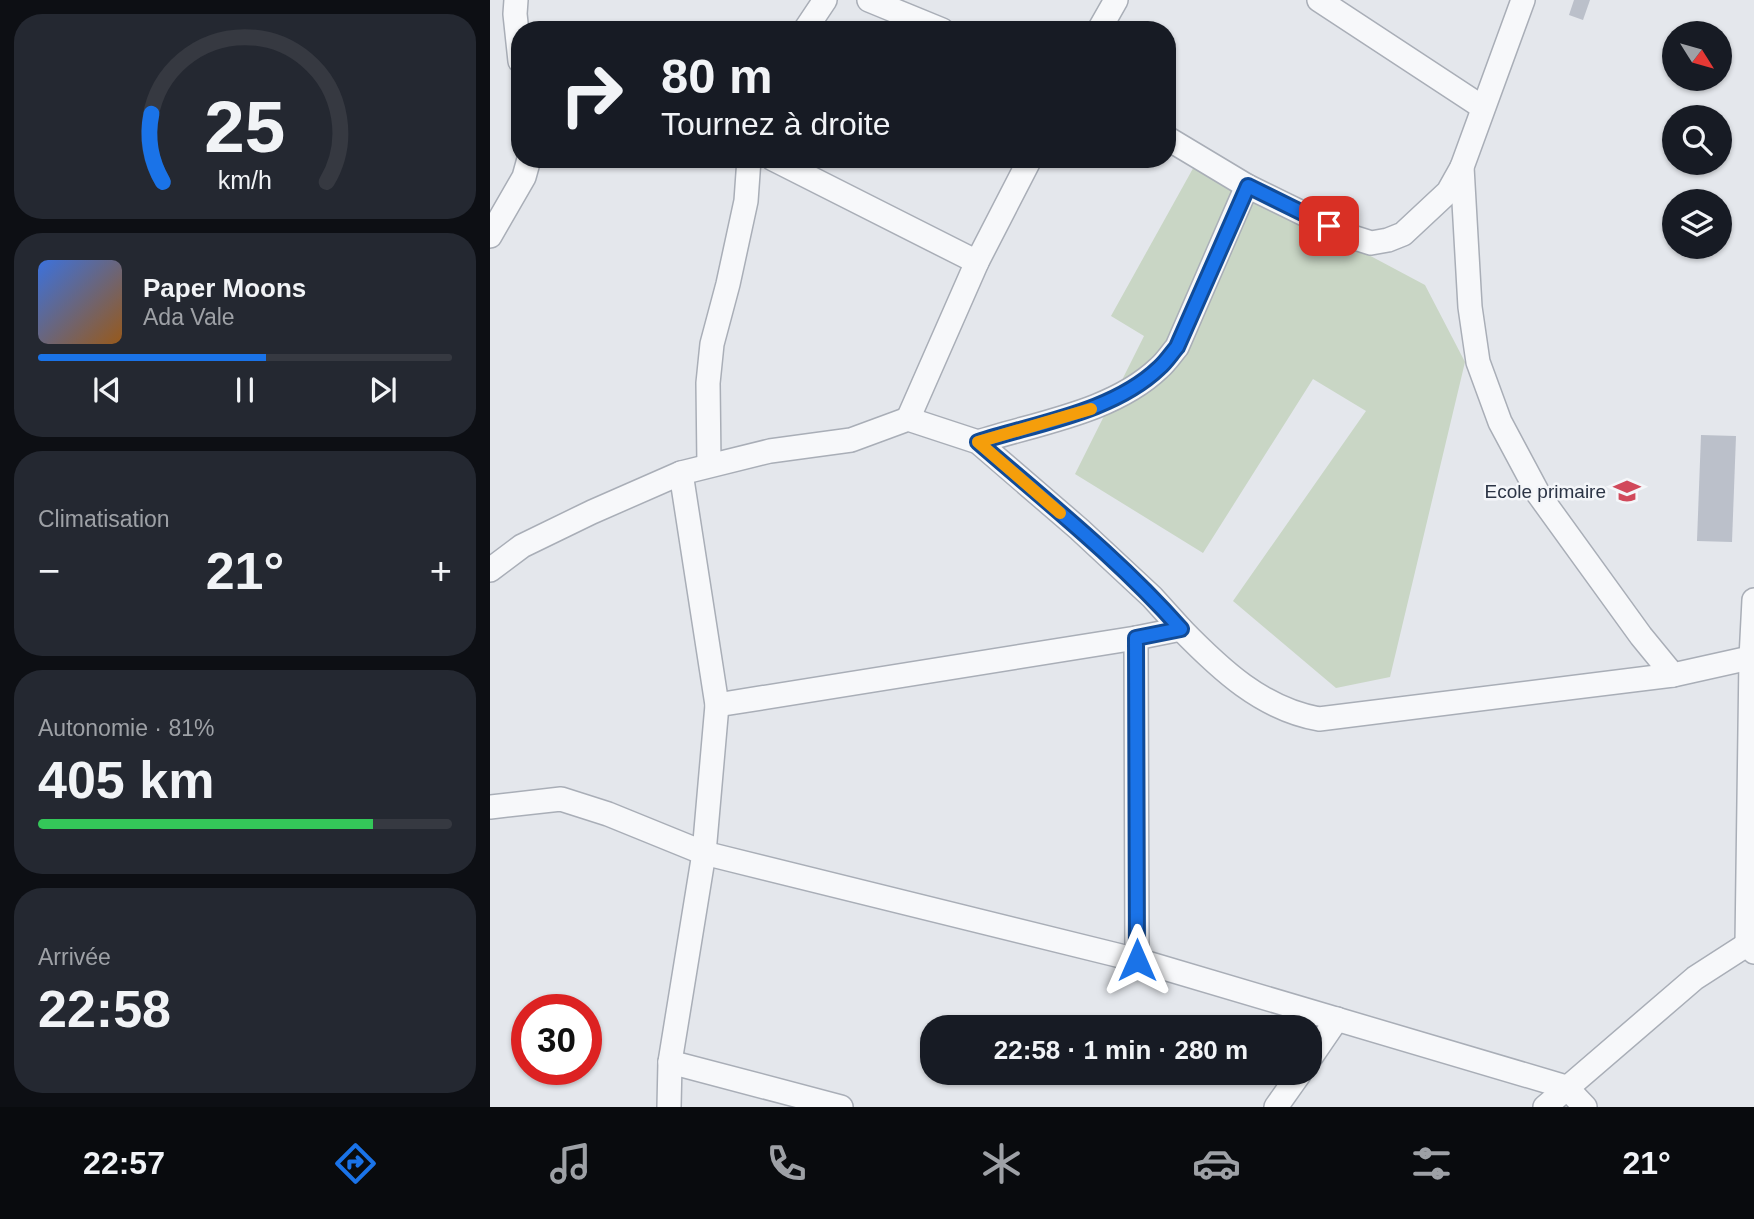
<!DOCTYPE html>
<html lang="fr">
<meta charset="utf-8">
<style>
body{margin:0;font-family:Helvetica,sans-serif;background:#242831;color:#f1f3f6;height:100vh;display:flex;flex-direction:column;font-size:26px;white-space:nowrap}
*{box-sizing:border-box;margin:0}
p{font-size:23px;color:#9ea1a6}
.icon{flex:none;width:38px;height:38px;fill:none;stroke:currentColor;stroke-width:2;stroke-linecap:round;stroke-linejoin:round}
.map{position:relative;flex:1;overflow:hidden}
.side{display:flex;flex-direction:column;gap:14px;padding:14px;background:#0d0f14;width:490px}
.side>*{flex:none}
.top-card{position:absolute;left:21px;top:21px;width:665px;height:147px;border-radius:28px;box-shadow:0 2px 5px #0004;background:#171b24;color:#f1f3f6;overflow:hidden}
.needle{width:46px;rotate:127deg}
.tools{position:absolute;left:1172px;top:21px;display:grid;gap:14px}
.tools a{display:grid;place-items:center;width:70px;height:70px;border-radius:50%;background:#171b24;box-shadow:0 2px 5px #0004;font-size:35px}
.speed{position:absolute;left:21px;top:994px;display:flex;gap:14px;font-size:35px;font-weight:700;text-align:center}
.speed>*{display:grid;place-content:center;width:91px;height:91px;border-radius:50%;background:#171b24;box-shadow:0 2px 5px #0004;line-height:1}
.speed .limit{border:10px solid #d22;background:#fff;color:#111}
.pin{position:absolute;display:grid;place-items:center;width:60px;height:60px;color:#fff;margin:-30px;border-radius:14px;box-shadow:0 4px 10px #0006}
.me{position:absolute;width:77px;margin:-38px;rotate:0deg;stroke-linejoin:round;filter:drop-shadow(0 0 5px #0008)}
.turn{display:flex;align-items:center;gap:24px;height:147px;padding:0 35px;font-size:32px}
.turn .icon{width:91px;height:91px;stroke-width:2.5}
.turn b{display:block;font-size:49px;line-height:60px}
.big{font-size:52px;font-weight:800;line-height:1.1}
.side .widget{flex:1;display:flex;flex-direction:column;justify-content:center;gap:10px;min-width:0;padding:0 24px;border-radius:28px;background:#242831}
.side .dial{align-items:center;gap:0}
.dial svg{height:182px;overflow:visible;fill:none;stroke:#363941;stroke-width:7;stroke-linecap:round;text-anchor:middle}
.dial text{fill:#f1f3f6;stroke:none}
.song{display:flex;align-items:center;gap:21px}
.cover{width:84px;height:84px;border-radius:10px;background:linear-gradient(135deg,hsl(220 70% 55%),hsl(30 70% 35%))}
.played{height:7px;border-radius:4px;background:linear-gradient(90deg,#1a73e8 55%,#363941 55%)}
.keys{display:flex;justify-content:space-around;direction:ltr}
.heat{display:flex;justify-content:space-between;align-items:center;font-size:38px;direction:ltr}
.charge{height:10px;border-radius:5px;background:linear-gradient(90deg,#34c759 81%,#363941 0)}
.trip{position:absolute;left:430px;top:1015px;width:402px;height:70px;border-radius:28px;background:#171b24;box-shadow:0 2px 5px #0004;font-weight:800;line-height:70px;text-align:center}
.dock{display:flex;height:112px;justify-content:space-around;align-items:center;background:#090b0e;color:#9ea1a6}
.dock .icon{width:49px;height:49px}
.dock .selected{color:#1a73e8}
.dock b{font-size:32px;color:#f1f3f6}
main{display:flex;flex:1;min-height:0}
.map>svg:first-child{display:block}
.green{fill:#c9d6c5}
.building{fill:#bbc0ca}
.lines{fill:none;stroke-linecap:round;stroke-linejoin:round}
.street-casing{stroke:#a9aeb7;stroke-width:26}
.street{stroke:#f7f8fa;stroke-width:23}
.route-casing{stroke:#114b97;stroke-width:18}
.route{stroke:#1a73e8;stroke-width:12}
.slow{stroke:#f59e0b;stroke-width:12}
.labels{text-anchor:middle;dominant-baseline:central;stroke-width:5;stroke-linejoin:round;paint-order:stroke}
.poi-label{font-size:19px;fill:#2b3445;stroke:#f4f6f9;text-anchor:end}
</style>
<main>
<section class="side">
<div class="widget dial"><svg viewBox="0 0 100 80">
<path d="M14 69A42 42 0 1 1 86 69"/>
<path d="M14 69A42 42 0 0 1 9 39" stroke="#1a73e8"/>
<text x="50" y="56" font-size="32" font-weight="700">25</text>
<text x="50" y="72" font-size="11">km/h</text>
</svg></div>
<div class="widget">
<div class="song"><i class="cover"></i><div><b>Paper Moons</b><p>Ada Vale</p></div></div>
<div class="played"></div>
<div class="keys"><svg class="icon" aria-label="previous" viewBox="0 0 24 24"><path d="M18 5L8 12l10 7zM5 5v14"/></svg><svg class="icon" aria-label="pause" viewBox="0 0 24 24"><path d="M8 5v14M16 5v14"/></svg><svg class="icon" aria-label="next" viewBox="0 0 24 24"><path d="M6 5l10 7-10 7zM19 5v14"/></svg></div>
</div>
<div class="widget"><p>Climatisation</p>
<div class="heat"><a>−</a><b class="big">21°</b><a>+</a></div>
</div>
<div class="widget"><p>Autonomie · 81%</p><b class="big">405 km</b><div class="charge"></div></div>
<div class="widget"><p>Arrivée</p><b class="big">22:58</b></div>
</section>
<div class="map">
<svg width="1264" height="1107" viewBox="0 0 1264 1107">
<rect width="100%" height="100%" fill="#e4e7ec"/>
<path class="green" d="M706,163L935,285L975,362L900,677L846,688L743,601L876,411L823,379L713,553L585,474L654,336L621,316Z"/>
<g class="building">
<path d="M1084,0H1100L1093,20L1079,15Z"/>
<path d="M1211,435L1246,436L1242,542L1207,541Z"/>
</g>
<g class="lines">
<g class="street-casing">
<g id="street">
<path d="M26,0L25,14L30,61"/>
<path d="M379,0L452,30"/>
<path d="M829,0L992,107"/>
<path d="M1033,0L972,167L980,307L988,362L1010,422L1049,495L1151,636L1183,675L1264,657"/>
<path d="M315,30L335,0"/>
<path d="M609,30L626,0"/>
<path d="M677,138L757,186L859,236L881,243L898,240L913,234L958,192L972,167"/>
<path d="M283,159L487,262"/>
<path d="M0,236L34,177L39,159"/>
<path d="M418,419L487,262L540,159"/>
<path d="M488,442C547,423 623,412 669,368C676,362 681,354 687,347L757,186"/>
<path d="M219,465L218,383L222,344L238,284L256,201L259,159"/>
<path d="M0,570L32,546L102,512L191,473L280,451L361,440L418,419L488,442L589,529L662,597L691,629L646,638L647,960"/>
<path d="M1264,600L1261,658L1257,944L1264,952"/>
<path d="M691,629C730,669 772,709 829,719L1183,675"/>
<path d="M227,705L646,638"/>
<path d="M0,807L71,799L118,814L214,853L647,960L1076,1087L1095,1107"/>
<path d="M821,1057L847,1019"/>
<path d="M180,1062L351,1107"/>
<path d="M179,1107L180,1062L214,853L227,705L191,473"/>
<path d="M786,1107L810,1073"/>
<path d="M1055,1107L1205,978L1264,940"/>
</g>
</g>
<use href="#street" class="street"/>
</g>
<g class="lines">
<g class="route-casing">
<path id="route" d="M647,960L646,638L691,629C630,560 557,502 488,442C547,423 623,412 669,368C676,362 681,354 687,347L758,186L839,226"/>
</g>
<use href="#route" class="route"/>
<path class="slow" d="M570,513L488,442L601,409"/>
</g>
<defs>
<g id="school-bare" transform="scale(2.1)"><path d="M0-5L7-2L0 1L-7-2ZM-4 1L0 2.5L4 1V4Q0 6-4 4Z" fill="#d1495b" stroke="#f4f6f9" stroke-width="2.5" paint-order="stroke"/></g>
</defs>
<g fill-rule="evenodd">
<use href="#school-bare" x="1137" y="491"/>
</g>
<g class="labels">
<g class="poi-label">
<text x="1116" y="491">Ecole primaire</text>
</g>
</g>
</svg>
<div class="tools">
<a><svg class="needle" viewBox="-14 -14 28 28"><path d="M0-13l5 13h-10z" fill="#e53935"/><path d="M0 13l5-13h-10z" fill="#9ea1a6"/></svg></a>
<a><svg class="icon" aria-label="search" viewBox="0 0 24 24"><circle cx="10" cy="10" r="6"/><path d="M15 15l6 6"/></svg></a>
<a><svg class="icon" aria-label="layers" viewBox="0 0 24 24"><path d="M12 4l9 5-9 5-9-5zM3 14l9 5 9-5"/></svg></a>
</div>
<div class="speed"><div class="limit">30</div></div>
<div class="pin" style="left:839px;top:226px;background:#d93025"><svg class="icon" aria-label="arrive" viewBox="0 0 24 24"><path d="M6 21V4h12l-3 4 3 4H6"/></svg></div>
<svg class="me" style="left:647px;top:960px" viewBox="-20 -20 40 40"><path d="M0-17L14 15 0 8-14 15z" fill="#1a73e8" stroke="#fff" stroke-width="4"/></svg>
<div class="trip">22:58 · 1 min · 280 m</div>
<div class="top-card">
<div class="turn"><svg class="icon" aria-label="right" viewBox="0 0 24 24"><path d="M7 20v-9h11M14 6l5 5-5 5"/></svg><div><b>80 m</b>Tournez à droite</div></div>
</div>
</div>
</main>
<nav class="dock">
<b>22:57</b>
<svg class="icon selected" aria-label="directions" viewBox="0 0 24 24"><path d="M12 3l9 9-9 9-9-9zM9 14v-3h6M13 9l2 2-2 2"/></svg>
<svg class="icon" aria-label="music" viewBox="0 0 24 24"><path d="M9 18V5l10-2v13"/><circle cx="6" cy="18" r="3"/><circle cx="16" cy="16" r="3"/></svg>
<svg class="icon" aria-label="phone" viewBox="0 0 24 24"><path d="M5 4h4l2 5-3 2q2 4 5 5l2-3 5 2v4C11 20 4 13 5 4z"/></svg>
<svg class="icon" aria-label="climate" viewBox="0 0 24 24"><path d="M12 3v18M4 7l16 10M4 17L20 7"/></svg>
<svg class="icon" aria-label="car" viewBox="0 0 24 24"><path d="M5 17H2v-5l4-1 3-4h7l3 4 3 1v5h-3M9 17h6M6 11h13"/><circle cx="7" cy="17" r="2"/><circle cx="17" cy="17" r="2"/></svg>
<svg class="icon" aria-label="filters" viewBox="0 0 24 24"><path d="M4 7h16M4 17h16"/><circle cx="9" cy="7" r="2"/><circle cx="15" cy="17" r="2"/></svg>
<b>21°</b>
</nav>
